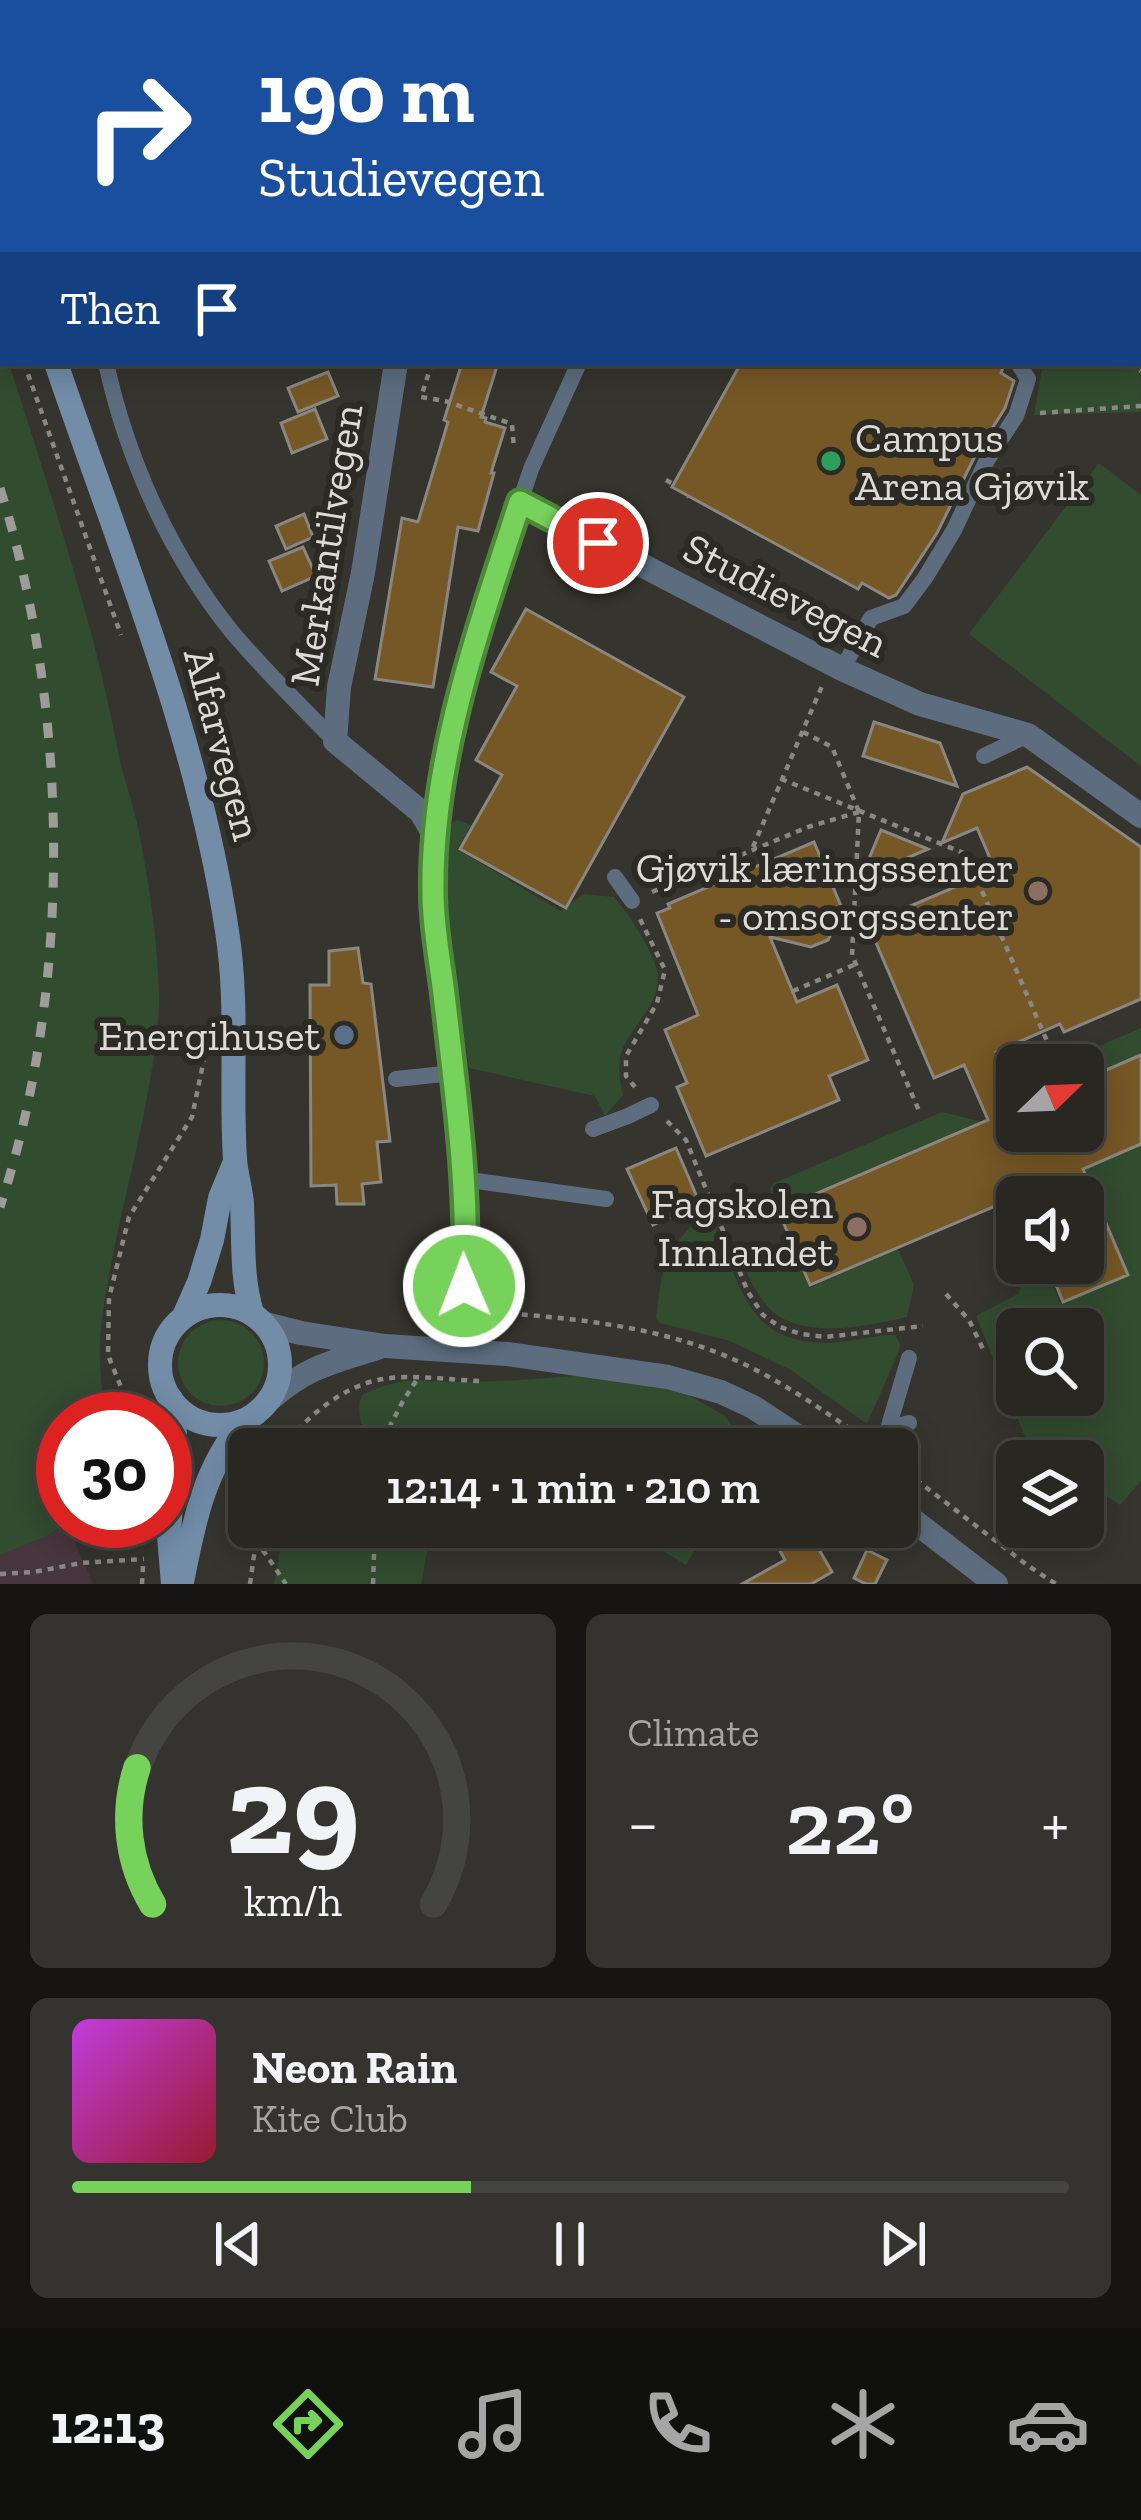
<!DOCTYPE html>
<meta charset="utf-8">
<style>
body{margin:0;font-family:"Zilla Slab",serif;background:#34332f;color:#f1f3f6;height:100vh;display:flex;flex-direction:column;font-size:45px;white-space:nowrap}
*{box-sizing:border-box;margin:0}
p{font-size:39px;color:#a5a5a5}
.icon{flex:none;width:66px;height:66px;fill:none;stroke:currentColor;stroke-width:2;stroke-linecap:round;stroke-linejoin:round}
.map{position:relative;height:1584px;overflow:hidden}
.details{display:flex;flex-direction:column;gap:30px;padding:30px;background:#161513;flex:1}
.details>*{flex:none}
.hud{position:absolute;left:0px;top:0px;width:1143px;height:366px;box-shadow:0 6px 30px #0003,0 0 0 3px #444440;background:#1a4fa0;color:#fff;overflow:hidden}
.needle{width:78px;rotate:67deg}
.tools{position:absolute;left:996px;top:1044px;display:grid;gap:24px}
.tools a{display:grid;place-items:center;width:108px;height:108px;border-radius:18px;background:#282722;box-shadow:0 6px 30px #0003,0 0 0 3px #444440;font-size:60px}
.speed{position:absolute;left:36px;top:1392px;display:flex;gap:24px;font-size:60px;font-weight:700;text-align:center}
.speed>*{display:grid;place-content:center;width:156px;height:156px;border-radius:50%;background:#282722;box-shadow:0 6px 30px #0003,0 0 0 3px #444440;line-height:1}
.speed .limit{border:18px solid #d22;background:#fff;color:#111}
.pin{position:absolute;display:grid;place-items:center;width:102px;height:102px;color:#fff;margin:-51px;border:6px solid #fff;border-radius:50%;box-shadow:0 3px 12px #0007}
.me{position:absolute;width:132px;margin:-66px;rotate:359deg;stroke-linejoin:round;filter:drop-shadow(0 0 9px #0008)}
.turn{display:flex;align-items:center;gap:42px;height:252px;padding:0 60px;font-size:54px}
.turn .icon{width:156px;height:156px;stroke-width:2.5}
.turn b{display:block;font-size:84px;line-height:102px}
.then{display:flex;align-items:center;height:114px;padding:0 60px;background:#0003;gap:24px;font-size:45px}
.big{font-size:90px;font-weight:600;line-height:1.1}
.details .card{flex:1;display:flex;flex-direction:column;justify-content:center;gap:18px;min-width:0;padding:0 42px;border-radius:18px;background:#34332f}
.details .dial{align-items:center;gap:0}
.dial svg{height:312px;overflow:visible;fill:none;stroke:#444440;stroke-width:7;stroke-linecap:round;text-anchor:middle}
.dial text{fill:#f1f3f6;stroke:none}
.song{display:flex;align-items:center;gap:36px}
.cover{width:144px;height:144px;border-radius:18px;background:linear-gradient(135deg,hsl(290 70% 55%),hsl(350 70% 35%))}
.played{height:12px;border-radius:6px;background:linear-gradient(90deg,#76d25a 40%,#444440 40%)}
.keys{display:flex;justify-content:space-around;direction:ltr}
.heat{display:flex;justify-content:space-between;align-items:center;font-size:66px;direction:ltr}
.details .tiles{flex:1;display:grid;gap:30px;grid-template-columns:1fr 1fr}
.card:last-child{grid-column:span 2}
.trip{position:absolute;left:228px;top:1428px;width:690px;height:120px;border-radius:18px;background:#282722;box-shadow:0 6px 30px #0003,0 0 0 3px #444440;font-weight:600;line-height:120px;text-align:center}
.menu{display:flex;height:192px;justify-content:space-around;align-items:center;background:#10100e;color:#a5a5a5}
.menu .icon{width:84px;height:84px}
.menu .current{color:#76d25a}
.menu b{font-size:54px;color:#f1f3f6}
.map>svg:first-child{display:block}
.industrial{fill:#48363e}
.green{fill:#324c30;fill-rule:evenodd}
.building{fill:#765726;stroke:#8a8680;stroke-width:3}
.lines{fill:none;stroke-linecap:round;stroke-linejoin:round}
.path{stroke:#8a8884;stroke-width:4.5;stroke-dasharray:6 6;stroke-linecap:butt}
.service{stroke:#5d6d7f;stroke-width:16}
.minor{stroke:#5d6d7f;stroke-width:24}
.secondary{stroke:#738da9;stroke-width:24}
.trunk{stroke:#8cb0d8;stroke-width:33}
.rail{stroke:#9e9c98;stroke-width:9;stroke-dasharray:15 15;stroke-linecap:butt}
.route-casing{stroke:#4d883a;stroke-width:30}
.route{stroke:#76d25a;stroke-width:21}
.leisure-dot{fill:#2e9e5b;stroke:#2c2a24;stroke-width:4.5}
.education-dot{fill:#8d6e63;stroke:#2c2a24;stroke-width:4.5}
.service-dot{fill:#5c6f8a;stroke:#2c2a24;stroke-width:4.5}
.labels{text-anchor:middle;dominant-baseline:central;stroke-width:12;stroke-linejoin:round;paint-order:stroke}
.poi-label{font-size:42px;fill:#dddbd8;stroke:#2c2a24;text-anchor:end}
.street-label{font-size:42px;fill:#dddbd8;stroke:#2c2a24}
</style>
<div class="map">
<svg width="1141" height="1584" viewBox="0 0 1141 1584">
<rect width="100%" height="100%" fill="#36342e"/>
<path class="industrial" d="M67,1525L93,1584H0V1555L45,1537Z"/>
<g class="green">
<path d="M1140,261L1141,412L1034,415L1043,363H1140Z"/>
<path d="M0,334L3,363H9C50,493 94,622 119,756C124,780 133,803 138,827C149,882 158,941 159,998C159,1031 153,1064 147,1097C133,1174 110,1250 101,1328C98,1359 102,1389 105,1419H63V1521H72L45,1537L0,1555Z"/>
<path d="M1099,463L1141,495V766L969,634Z"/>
<path d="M457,820L471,825L457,849L561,911L583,894L614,897C629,915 652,948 657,971C664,1005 627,1027 620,1057C618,1069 620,1082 623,1095L605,1116L595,1096L469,1068L454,965L440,832Z"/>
<path d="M1141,1028V1057L1083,1082V1065H1054Z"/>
<path d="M942,1112L987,1123L777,1212L770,1189L774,1183Z"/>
<path d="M1141,1146V1481L1120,1505L1083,1480V1461H1056L1027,1442L976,1316L1018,1294L1029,1263H1044L1060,1302L1124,1275L1082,1171ZM1017,1329H1083V1395H1017Z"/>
<path d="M701,1219L714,1226C742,1286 746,1344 829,1343C851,1342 873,1335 895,1335L900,1344L899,1351L867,1424L791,1370L730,1341L660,1323L656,1318C663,1269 660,1251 701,1219Z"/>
<path d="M898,1249L914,1285L907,1317C869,1326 802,1340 771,1310C757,1296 750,1279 741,1262L764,1253L770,1265L794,1254L809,1288Z"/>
<circle cx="221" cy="1363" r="43"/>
<path d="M592,1375L669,1384L725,1416L747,1449H376C364,1432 354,1416 362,1395C410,1373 418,1383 466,1382C508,1382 550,1377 592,1375Z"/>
<path d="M284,1527H432L421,1584H274Z"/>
<path d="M624,1527H708L686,1565Z"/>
</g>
<g class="building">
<path d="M462,363H498L481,417L486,418L485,422L505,428L491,473H494L478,531L458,527L433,687L375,679L402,518L418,522L448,422L444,420Z"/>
<path d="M741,363H1005L1001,373L1014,381L1005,408L976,454L937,533L896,595L889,598L862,583L858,589L672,487Z"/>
<path d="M328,372L338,396L298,412L288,388Z"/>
<path d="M315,409L327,439L292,453L281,423Z"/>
<path d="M304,514L313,537L286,549L276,526Z"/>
<path d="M303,547L316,576L282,591L269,561Z"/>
<path d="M526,609L684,697L566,908L460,849L502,775L476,760L517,686L491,672Z"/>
<path d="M874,722L940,743L957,786L863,756Z"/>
<path d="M1027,767L1141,847V999L1064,1032L1060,1024L996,1052L1017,1100V1131H1083V1080L1141,1055V1144L1083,1169L1128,1275L1063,1302L1047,1263H1083V1197H1025L1026,1193L810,1285L778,1210L988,1120L964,1065L934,1078L868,924L995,870L977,828L942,843L963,794Z"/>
<path d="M881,830L928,849L907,858L900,875L868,861Z"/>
<path d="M814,842L849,925L832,932L828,940L811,947L770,937L797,1002L837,985L868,1060L829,1076L839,1100L706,1156L677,1087L687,1083L665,1030L698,1015L657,913L670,908L668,904Z"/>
<path d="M358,948L363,983L371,984L390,1141L377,1142L381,1182L362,1184L364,1204H337L336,1185L311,1186L310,985H329V951Z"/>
<path d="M676,1148L697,1197L669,1209L672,1216L653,1225L627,1169Z"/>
<path d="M801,1527H806L832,1572L811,1584H742L785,1560L775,1542Z"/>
<path d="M867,1550L887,1560L875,1584H866L854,1578Z"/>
</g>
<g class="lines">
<g class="path">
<path d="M979,0L980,3"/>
<path d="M513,3L514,0"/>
<path d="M0,282L3,292"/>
<path d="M24,363L121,635"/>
<path d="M432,363L421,397L445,401L512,424L514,449"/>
<path d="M1130,363L1141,371"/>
<path d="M1040,413L1141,406"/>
<path d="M666,480L673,484"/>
<path d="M688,496L689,497"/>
<path d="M803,732L832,747L859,812L852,955L920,1113"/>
<path d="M781,779L966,854L1053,1055"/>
<path d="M753,847L822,686"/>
<path d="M652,892L808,827L859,812"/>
<path d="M793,991L856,964"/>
<path d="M635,1087L626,1076V1056L657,1003L665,970L640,919"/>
<path d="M667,1121L686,1140L748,1292L763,1315L780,1327L801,1334L825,1337L923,1326"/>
<path d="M946,1294L969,1320L983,1349"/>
<path d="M486,1312C561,1317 642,1324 713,1351C765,1370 811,1402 856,1433"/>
<path d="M134,1419L108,1355L109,1298L129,1217L192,1117L204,1059L205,1037"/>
<path d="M282,1449C304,1418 344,1385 383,1379C414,1374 449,1380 480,1381"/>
<path d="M378,1449L403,1401L416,1381"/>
<path d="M897,1465L1027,1565L1056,1584"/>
<path d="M256,1540L286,1584"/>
<path d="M0,1574L34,1572L81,1563L144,1559"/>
<path d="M142,1584L143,1566"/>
<path d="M250,1584L258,1527"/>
<path d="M373,1584L375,1527"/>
</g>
<g class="service">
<path d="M121,0L122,3"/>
<path d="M802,0L808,3"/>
<path d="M106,363C127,459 170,555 232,632C264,670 300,705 335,741"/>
<path d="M520,502L531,469L579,363"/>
<path d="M842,669L871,618L904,606L925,578L954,530L987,460L1016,416L1028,379L1018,363"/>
<path d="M984,756L1028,735"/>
<path d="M615,877L632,901"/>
<path d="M396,1079L453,1073"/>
<path d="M593,1129L628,1116L651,1105"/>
<path d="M462,1179L606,1199"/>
<path d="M888,1429L909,1358"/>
<path d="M874,1449L888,1429L909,1423"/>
</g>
<g class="minor">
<path d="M474,3L475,0"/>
<path d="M396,363L363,573L339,687L335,741L421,812L436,838"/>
<path d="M265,1324L301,1333L385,1346L507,1354L668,1377L721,1392L753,1407L817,1449"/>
<path d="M459,1350L465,1270L462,1179L433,896L436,838L447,749L479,631L520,502L842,669L920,704L1028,735L1141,816"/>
<path d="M270,1399C309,1366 330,1363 377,1348"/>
<path d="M897,1508L996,1584"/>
</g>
<g class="secondary">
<path d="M0,187L3,197"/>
<path d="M56,363C120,551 197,733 227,931C239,1007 230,1083 235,1159C236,1174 241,1189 242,1204C244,1242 241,1276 252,1313"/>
<circle cx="220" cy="1365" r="60"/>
<path d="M184,1316L199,1282L212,1240L220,1198L234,1164"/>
<path d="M171,1399L175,1433L169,1536L173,1584"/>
<path d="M182,1582C193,1525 205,1464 245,1421"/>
</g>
<g class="trunk">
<path d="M1096,0L1098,3"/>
<path d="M1140,83L1141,85"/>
</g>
<path class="rail" d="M0,488C70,710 73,985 0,1207"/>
</g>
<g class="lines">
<g class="route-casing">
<path id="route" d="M464,1286C470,1189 455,1090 444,994C440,961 433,927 433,893C431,759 479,628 520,502L598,543"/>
</g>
<use href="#route" class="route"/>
</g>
<circle class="leisure-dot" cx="831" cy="461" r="12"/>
<g class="education-dot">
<circle cx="1038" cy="891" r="12"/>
<circle cx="857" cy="1227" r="12"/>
</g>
<circle class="service-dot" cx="344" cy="1035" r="12"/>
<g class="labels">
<g class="poi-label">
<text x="855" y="437" text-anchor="start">Campus<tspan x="855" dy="48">Arena Gjøvik</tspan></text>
<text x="1014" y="867">Gjøvik læringssenter<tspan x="1014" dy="48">- omsorgssenter</tspan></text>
<text x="320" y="1035">Energihuset</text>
<text x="833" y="1203">Fagskolen<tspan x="833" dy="48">Innlandet</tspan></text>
</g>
<g class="street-label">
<text transform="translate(326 545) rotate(-81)">Merkantilvegen</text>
<text transform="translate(786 595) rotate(27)">Studievegen</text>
<text transform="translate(223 744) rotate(75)">Alfarvegen</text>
</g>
</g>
</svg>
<div class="tools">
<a><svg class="needle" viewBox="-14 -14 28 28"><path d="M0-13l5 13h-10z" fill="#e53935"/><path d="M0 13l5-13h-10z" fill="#a5a5a5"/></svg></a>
<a><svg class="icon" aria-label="sound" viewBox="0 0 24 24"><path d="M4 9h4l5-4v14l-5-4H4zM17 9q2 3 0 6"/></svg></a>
<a><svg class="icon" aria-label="search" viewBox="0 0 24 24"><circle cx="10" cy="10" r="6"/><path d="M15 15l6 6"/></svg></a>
<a><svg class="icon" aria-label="layers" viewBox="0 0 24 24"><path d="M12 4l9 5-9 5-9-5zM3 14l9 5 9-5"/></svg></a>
</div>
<div class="speed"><div class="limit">30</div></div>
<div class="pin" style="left:598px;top:543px;background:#d93025"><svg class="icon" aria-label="arrive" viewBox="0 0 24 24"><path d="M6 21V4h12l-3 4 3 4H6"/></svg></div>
<svg class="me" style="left:464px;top:1286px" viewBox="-20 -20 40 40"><circle r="17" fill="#76d25a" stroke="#fff" stroke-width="3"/><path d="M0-11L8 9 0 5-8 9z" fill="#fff"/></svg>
<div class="trip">12:14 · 1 min · 210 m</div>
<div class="hud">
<div class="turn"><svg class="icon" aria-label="right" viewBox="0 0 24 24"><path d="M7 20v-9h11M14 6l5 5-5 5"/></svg><div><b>190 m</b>Studievegen</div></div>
<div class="then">Then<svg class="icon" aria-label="arrive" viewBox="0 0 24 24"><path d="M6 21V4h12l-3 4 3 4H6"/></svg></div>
</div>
</div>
<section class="details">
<div class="tiles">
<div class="card dial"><svg viewBox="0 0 100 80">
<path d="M14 69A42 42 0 1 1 86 69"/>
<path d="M14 69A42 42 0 0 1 10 34" stroke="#76d25a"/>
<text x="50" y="56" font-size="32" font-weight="700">29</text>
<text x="50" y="72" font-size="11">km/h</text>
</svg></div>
<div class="card"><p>Climate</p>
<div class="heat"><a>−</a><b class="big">22°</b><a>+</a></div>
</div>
<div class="card">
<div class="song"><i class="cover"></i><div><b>Neon Rain</b><p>Kite Club</p></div></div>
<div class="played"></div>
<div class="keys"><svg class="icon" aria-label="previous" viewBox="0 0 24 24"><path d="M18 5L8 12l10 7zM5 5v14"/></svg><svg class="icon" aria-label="pause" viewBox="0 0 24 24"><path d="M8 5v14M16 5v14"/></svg><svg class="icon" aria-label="next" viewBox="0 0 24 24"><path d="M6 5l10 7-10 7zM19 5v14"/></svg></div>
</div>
</div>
</section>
<nav class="menu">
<b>12:13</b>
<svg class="icon current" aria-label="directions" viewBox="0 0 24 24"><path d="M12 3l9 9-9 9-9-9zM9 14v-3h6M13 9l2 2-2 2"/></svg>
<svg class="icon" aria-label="music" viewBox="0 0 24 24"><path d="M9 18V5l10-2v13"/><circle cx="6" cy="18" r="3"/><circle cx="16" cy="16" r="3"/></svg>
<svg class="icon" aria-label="phone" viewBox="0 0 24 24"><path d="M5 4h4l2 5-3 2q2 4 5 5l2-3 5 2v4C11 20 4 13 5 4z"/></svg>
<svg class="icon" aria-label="climate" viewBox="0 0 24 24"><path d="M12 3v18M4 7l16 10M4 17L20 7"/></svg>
<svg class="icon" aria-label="car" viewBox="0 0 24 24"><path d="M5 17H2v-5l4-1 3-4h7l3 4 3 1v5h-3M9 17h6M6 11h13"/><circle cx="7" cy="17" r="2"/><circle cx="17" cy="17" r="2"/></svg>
</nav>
